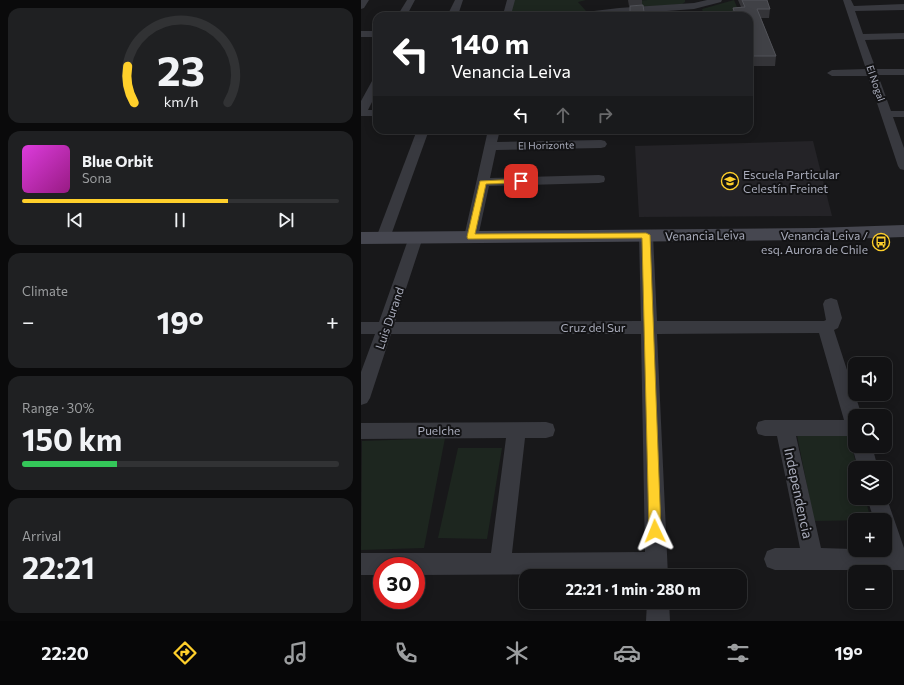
<!DOCTYPE html>
<meta charset="utf-8">
<style>
body{margin:0;font-family:Commissioner,sans-serif;background:#1f2022;color:#f1f3f6;height:100vh;display:flex;flex-direction:column;font-size:15px;white-space:nowrap}
*{box-sizing:border-box;margin:0}
p{font-size:13px;color:#9c9ea0}
.icon{flex:none;width:22px;height:22px;fill:none;stroke:currentColor;stroke-width:2;stroke-linecap:round;stroke-linejoin:round}
.map{position:relative;flex:1;overflow:hidden}
.sheet{display:flex;flex-direction:column;gap:8px;padding:8px;background:#0a0a0b;width:361px}
.sheet>*{flex:none}
.hud{position:absolute;left:12px;top:12px;width:380px;height:122px;border-radius:12px;box-shadow:0 2px 10px #0003,0 0 0 1px #313234;background:#202124;color:#fff;overflow:hidden}
.fabs{position:absolute;left:487px;top:357px;display:grid;gap:8px}
.fabs a{display:grid;place-items:center;width:44px;height:44px;border-radius:8px;background:#121214;box-shadow:0 2px 10px #0003,0 0 0 1px #313234;font-size:20px}
.speed{position:absolute;left:12px;top:557px;display:flex;gap:8px;font-size:20px;font-weight:700;text-align:center}
.speed>*{display:grid;place-content:center;width:52px;height:52px;border-radius:50%;background:#121214;box-shadow:0 2px 10px #0003,0 0 0 1px #313234;line-height:1}
.speed .limit{border:6px solid #d22;background:#fff;color:#111}
.pin{position:absolute;display:grid;place-items:center;width:34px;height:34px;color:#fff;margin:-17px;border-radius:8px;box-shadow:0 2px 6px #0006}
.me{position:absolute;width:44px;margin:-22px;rotate:358deg;stroke-linejoin:round;filter:drop-shadow(0 0 3px #0008)}
.turn{display:flex;align-items:center;gap:14px;height:84px;padding:0 12px;font-size:18px}
.turn .icon{width:52px;height:52px;stroke-width:2.5}
.turn b{display:block;font-size:28px;line-height:34px}
.lanes{display:flex;align-items:center;height:38px;padding:0 12px;background:#0003;justify-content:center;gap:20px;direction:ltr}
.lanes .off{opacity:.35}
.big{font-size:30px;font-weight:700;line-height:1.1}
.sheet .tile{flex:1;display:flex;flex-direction:column;justify-content:center;gap:6px;min-width:0;padding:0 14px;border-radius:12px;background:#1f2022}
.sheet .dial{align-items:center;gap:0}
.dial svg{height:104px;overflow:visible;fill:none;stroke:#313234;stroke-width:7;stroke-linecap:round;text-anchor:middle}
.dial text{fill:#f1f3f6;stroke:none}
.song{display:flex;align-items:center;gap:12px}
.cover{width:48px;height:48px;border-radius:6px;background:linear-gradient(135deg,hsl(300 70% 55%),hsl(310 70% 35%))}
.played{height:4px;border-radius:2px;background:linear-gradient(90deg,#ffd02b 65%,#313234 65%)}
.keys{display:flex;justify-content:space-around;direction:ltr}
.heat{display:flex;justify-content:space-between;align-items:center;font-size:22px;direction:ltr}
.charge{height:6px;border-radius:3px;background:linear-gradient(90deg,#34c759 30%,#313234 0)}
.trip{position:absolute;left:158px;top:569px;width:228px;height:40px;border-radius:12px;background:#121214;box-shadow:0 2px 10px #0003,0 0 0 1px #313234;font-weight:700;line-height:40px;text-align:center}
.dock{display:flex;height:64px;justify-content:space-around;align-items:center;background:#070708;color:#9c9ea0}
.dock .icon{width:28px;height:28px}
.dock .selected{color:#ffd02b}
.dock b{font-size:18px;color:#f1f3f6}
main{display:flex;flex:1;min-height:0}
.map>svg:first-child{display:block}
.built{fill:#242327}
.green{fill:#1d261f}
.lines{fill:none;stroke-linecap:round;stroke-linejoin:round}
.street{fill:#38393f;fill-rule:evenodd}
.secondary{fill:#464750;fill-rule:evenodd}
.wall{fill:#343438}
.building{fill:#404146;stroke:#515258}
.route{fill:#ffd02b;stroke:#a6871c}
.labels{text-anchor:middle;dominant-baseline:central;stroke-width:4;stroke-linejoin:round;paint-order:stroke}
.far-street-label{font-size:10px;fill:#a9acbb;stroke:#131315}
.poi-label{font-size:12px;fill:#a9acbb;stroke:#131315;text-anchor:start}
.street-label{font-size:12px;fill:#a9acbb;stroke:#131315}
.near-street-label{font-size:14px;fill:#a9acbb;stroke:#131315}
</style>
<main>
<section class="sheet">
<div class="tile dial"><svg viewBox="0 0 100 80">
<path d="M14 69A42 42 0 1 1 86 69"/>
<path d="M14 69A42 42 0 0 1 9 41" stroke="#ffd02b"/>
<text x="50" y="56" font-size="32" font-weight="700">23</text>
<text x="50" y="72" font-size="11">km/h</text>
</svg></div>
<div class="tile">
<div class="song"><i class="cover"></i><div><b>Blue Orbit</b><p>Sona</p></div></div>
<div class="played"></div>
<div class="keys"><svg class="icon" aria-label="previous" viewBox="0 0 24 24"><path d="M18 5L8 12l10 7zM5 5v14"/></svg><svg class="icon" aria-label="pause" viewBox="0 0 24 24"><path d="M8 5v14M16 5v14"/></svg><svg class="icon" aria-label="next" viewBox="0 0 24 24"><path d="M6 5l10 7-10 7zM19 5v14"/></svg></div>
</div>
<div class="tile"><p>Climate</p>
<div class="heat"><a>−</a><b class="big">19°</b><a>+</a></div>
</div>
<div class="tile"><p>Range · 30%</p><b class="big">150 km</b><div class="charge"></div></div>
<div class="tile"><p>Arrival</p><b class="big">22:21</b></div>
</section>
<div class="map">
<svg width="543" height="621" viewBox="0 0 543 621">
<rect width="100%" height="100%" fill="#18181a"/>
<path class="built" d="M452,141L471,216L278,217L274,146Z"/>
<g class="green">
<path d="M153,0H225L217,2L225,11L206,16H149Z"/>
<path d="M286,0H324V2L321,4L275,8L273,1Z"/>
<path d="M373,0L378,12H368L369,16H343L341,9Z"/>
<path d="M319,11L327,13L328,16H284L283,14Z"/>
<path d="M436,435H488L496,468H494V498H504L510,520L453,521Z"/>
<path d="M84,438L63,548L0,550L1,441Z"/>
<path d="M97,448H141L126,539L77,538Z"/>
</g>
<g class="lines">
<g class="street">
<path d="M0,0H8L3,8L0,9Z"/>
<path d="M46,0H54L46,15H40L38,13Z"/>
<path d="M94,0H102L98,12L93,15L88,12Z"/>
<path d="M146,0H154L151,11L147,14L143,11Z"/>
<path d="M346,0H361L360,2L333,9L239,16H211L216,13L258,8L333,3Z"/>
<path d="M482,0H490L493,6L543,4V10L494,11L502,34L543,33V39L504,40L515,69H543V75H517L530,111H543V117H532L543,148V170L539,169L537,166L507,76H471L466,73L471,70L505,69Z"/>
<rect x="0" y="31" width="16" height="6"/>
<path d="M16,78V92L7,110H16V116H0V101L11,81Z"/>
<path d="M56,130H68L29,238L27,241L22,243L17,241L15,238Z"/>
<path d="M127,130H139L136,142L240,140L244,141L246,144L244,147L240,148L135,150L129,178L238,175L243,176L244,179L243,182L238,183L128,186L117,237L115,240L110,242L105,240L103,237Z"/>
<path d="M285,230L290,232L292,235L296,321H463L465,320L462,304L464,300L470,298L476,300L481,318L477,328L473,330L501,416H494V436H435L460,548L524,550V520H513L506,498H524V493L543,548V570H414L406,567L403,559L406,551L414,548H439L416,436H404L397,434L395,428L397,422L404,420H483L458,333L296,334L307,576H285V574L55,575V566H21V575H0V553H130L145,438L0,439V423L185,422L192,424L194,430L192,436L185,438H164L151,553L284,552L280,334H30L9,398L6,403L0,405V372L14,334H0V322H18L48,237L50,234L55,232L60,234L62,237L34,322L280,321L278,235L280,232Z"/>
<path d="M494,441V446H511L517,468H497L491,446Z"/>
<path d="M286,602H308L309,621H285Z"/>
</g>
<path class="secondary" d="M543,225V237L454,240L0,244V232L454,228Z"/>
</g>
<g class="wall">
<path d="M267,0H281V5L268,6Z"/>
<path d="M377,0H406L409,9L408,18H400L415,56L414,66H388V16H371L372,8L380,7Z"/>
</g>
<g class="building">
<path d="M381,0H406L409,9H396L415,56H388V16H375L372,8L384,7Z"/>
<path d="M282,5L283,12H292V16H269V6Z"/>
</g>
<path class="route" d="M160,179L163,180V183L125,184L114,234L285,233L289,235L300,531L299,536L294,537L290,536L288,531L281,238L107,239L106,237L119,181Z"/>
<defs>
<g id="school-ring" transform="scale(0.9)"><circle r="9.5" fill="#131315" stroke="#ffd02b" stroke-width="1.5"/><path d="M0-5L7-2L0 1L-7-2ZM-4 1L0 2.5L4 1V4Q0 6-4 4Z" fill="#ffd02b"/></g>
<g id="bus-ring" transform="scale(0.9)"><circle r="9.5" fill="#131315" stroke="#ffd02b" stroke-width="1.5"/><path d="M-5-6H5V4H4V6H2V4H-2V6H-4V4H-5ZM-3.5-4V0h7V-4ZM-3.5 1.2v1.5H-2V1.2ZM2 1.2v1.5H3.5V1.2Z" fill="#ffd02b"/></g>
</defs>
<g fill-rule="evenodd">
<use href="#school-ring" x="369" y="181"/>
<use href="#bus-ring" x="520" y="242"/>
</g>
<g class="labels">
<g class="far-street-label">
<text transform="translate(515 83) rotate(71)">El Nogal</text>
<text transform="translate(185 145) rotate(-1)">El Horizonte</text>
</g>
<g class="poi-label">
<text x="382" y="174">Escuela Particular<tspan x="382" dy="14">Celestín Freinet</tspan></text>
<text x="507" y="235" text-anchor="end">Venancia Leiva /<tspan x="507" dy="14">esq. Aurora de Chile</tspan></text>
</g>
<g class="street-label">
<text transform="translate(344 235) rotate(-1)">Venancia Leiva</text>
<text transform="translate(28 318) rotate(-71)">Luis Durand</text>
<text x="232" y="327">Cruz del Sur</text>
<text x="78" y="430">Puelche</text>
</g>
<g class="near-street-label">
<text transform="translate(438 493) rotate(78)">Independencia</text>
</g>
</g>
</svg>
<div class="fabs">
<a><svg class="icon" aria-label="sound" viewBox="0 0 24 24"><path d="M4 9h4l5-4v14l-5-4H4zM17 9q2 3 0 6"/></svg></a>
<a><svg class="icon" aria-label="search" viewBox="0 0 24 24"><circle cx="10" cy="10" r="6"/><path d="M15 15l6 6"/></svg></a>
<a><svg class="icon" aria-label="layers" viewBox="0 0 24 24"><path d="M12 4l9 5-9 5-9-5zM3 14l9 5 9-5"/></svg></a>
<a>+</a>
<a>−</a>
</div>
<div class="speed"><div class="limit">30</div></div>
<div class="pin" style="left:160px;top:181px;background:#d93025"><svg class="icon" aria-label="arrive" viewBox="0 0 24 24"><path d="M6 21V4h12l-3 4 3 4H6"/></svg></div>
<svg class="me" style="left:294px;top:531px" viewBox="-20 -20 40 40"><path d="M0-17L14 15 0 8-14 15z" fill="#ffd02b" stroke="#fff" stroke-width="4"/></svg>
<div class="trip">22:21 · 1 min · 280 m</div>
<div class="hud">
<div class="turn"><svg class="icon" aria-label="left" viewBox="0 0 24 24"><path d="M17 20v-9H6M10 6l-5 5 5 5"/></svg><div><b>140 m</b>Venancia Leiva</div></div>
<div class="lanes"><svg class="icon" aria-label="left" viewBox="0 0 24 24"><path d="M17 20v-9H6M10 6l-5 5 5 5"/></svg><svg class="icon off" aria-label="ahead" viewBox="0 0 24 24"><path d="M12 20V5M6 11l6-6 6 6"/></svg><svg class="icon off" aria-label="right" viewBox="0 0 24 24"><path d="M7 20v-9h11M14 6l5 5-5 5"/></svg></div>
</div>
</div>
</main>
<nav class="dock">
<b>22:20</b>
<svg class="icon selected" aria-label="directions" viewBox="0 0 24 24"><path d="M12 3l9 9-9 9-9-9zM9 14v-3h6M13 9l2 2-2 2"/></svg>
<svg class="icon" aria-label="music" viewBox="0 0 24 24"><path d="M9 18V5l10-2v13"/><circle cx="6" cy="18" r="3"/><circle cx="16" cy="16" r="3"/></svg>
<svg class="icon" aria-label="phone" viewBox="0 0 24 24"><path d="M5 4h4l2 5-3 2q2 4 5 5l2-3 5 2v4C11 20 4 13 5 4z"/></svg>
<svg class="icon" aria-label="climate" viewBox="0 0 24 24"><path d="M12 3v18M4 7l16 10M4 17L20 7"/></svg>
<svg class="icon" aria-label="car" viewBox="0 0 24 24"><path d="M5 17H2v-5l4-1 3-4h7l3 4 3 1v5h-3M9 17h6M6 11h13"/><circle cx="7" cy="17" r="2"/><circle cx="17" cy="17" r="2"/></svg>
<svg class="icon" aria-label="filters" viewBox="0 0 24 24"><path d="M4 7h16M4 17h16"/><circle cx="9" cy="7" r="2"/><circle cx="15" cy="17" r="2"/></svg>
<b>19°</b>
</nav>
